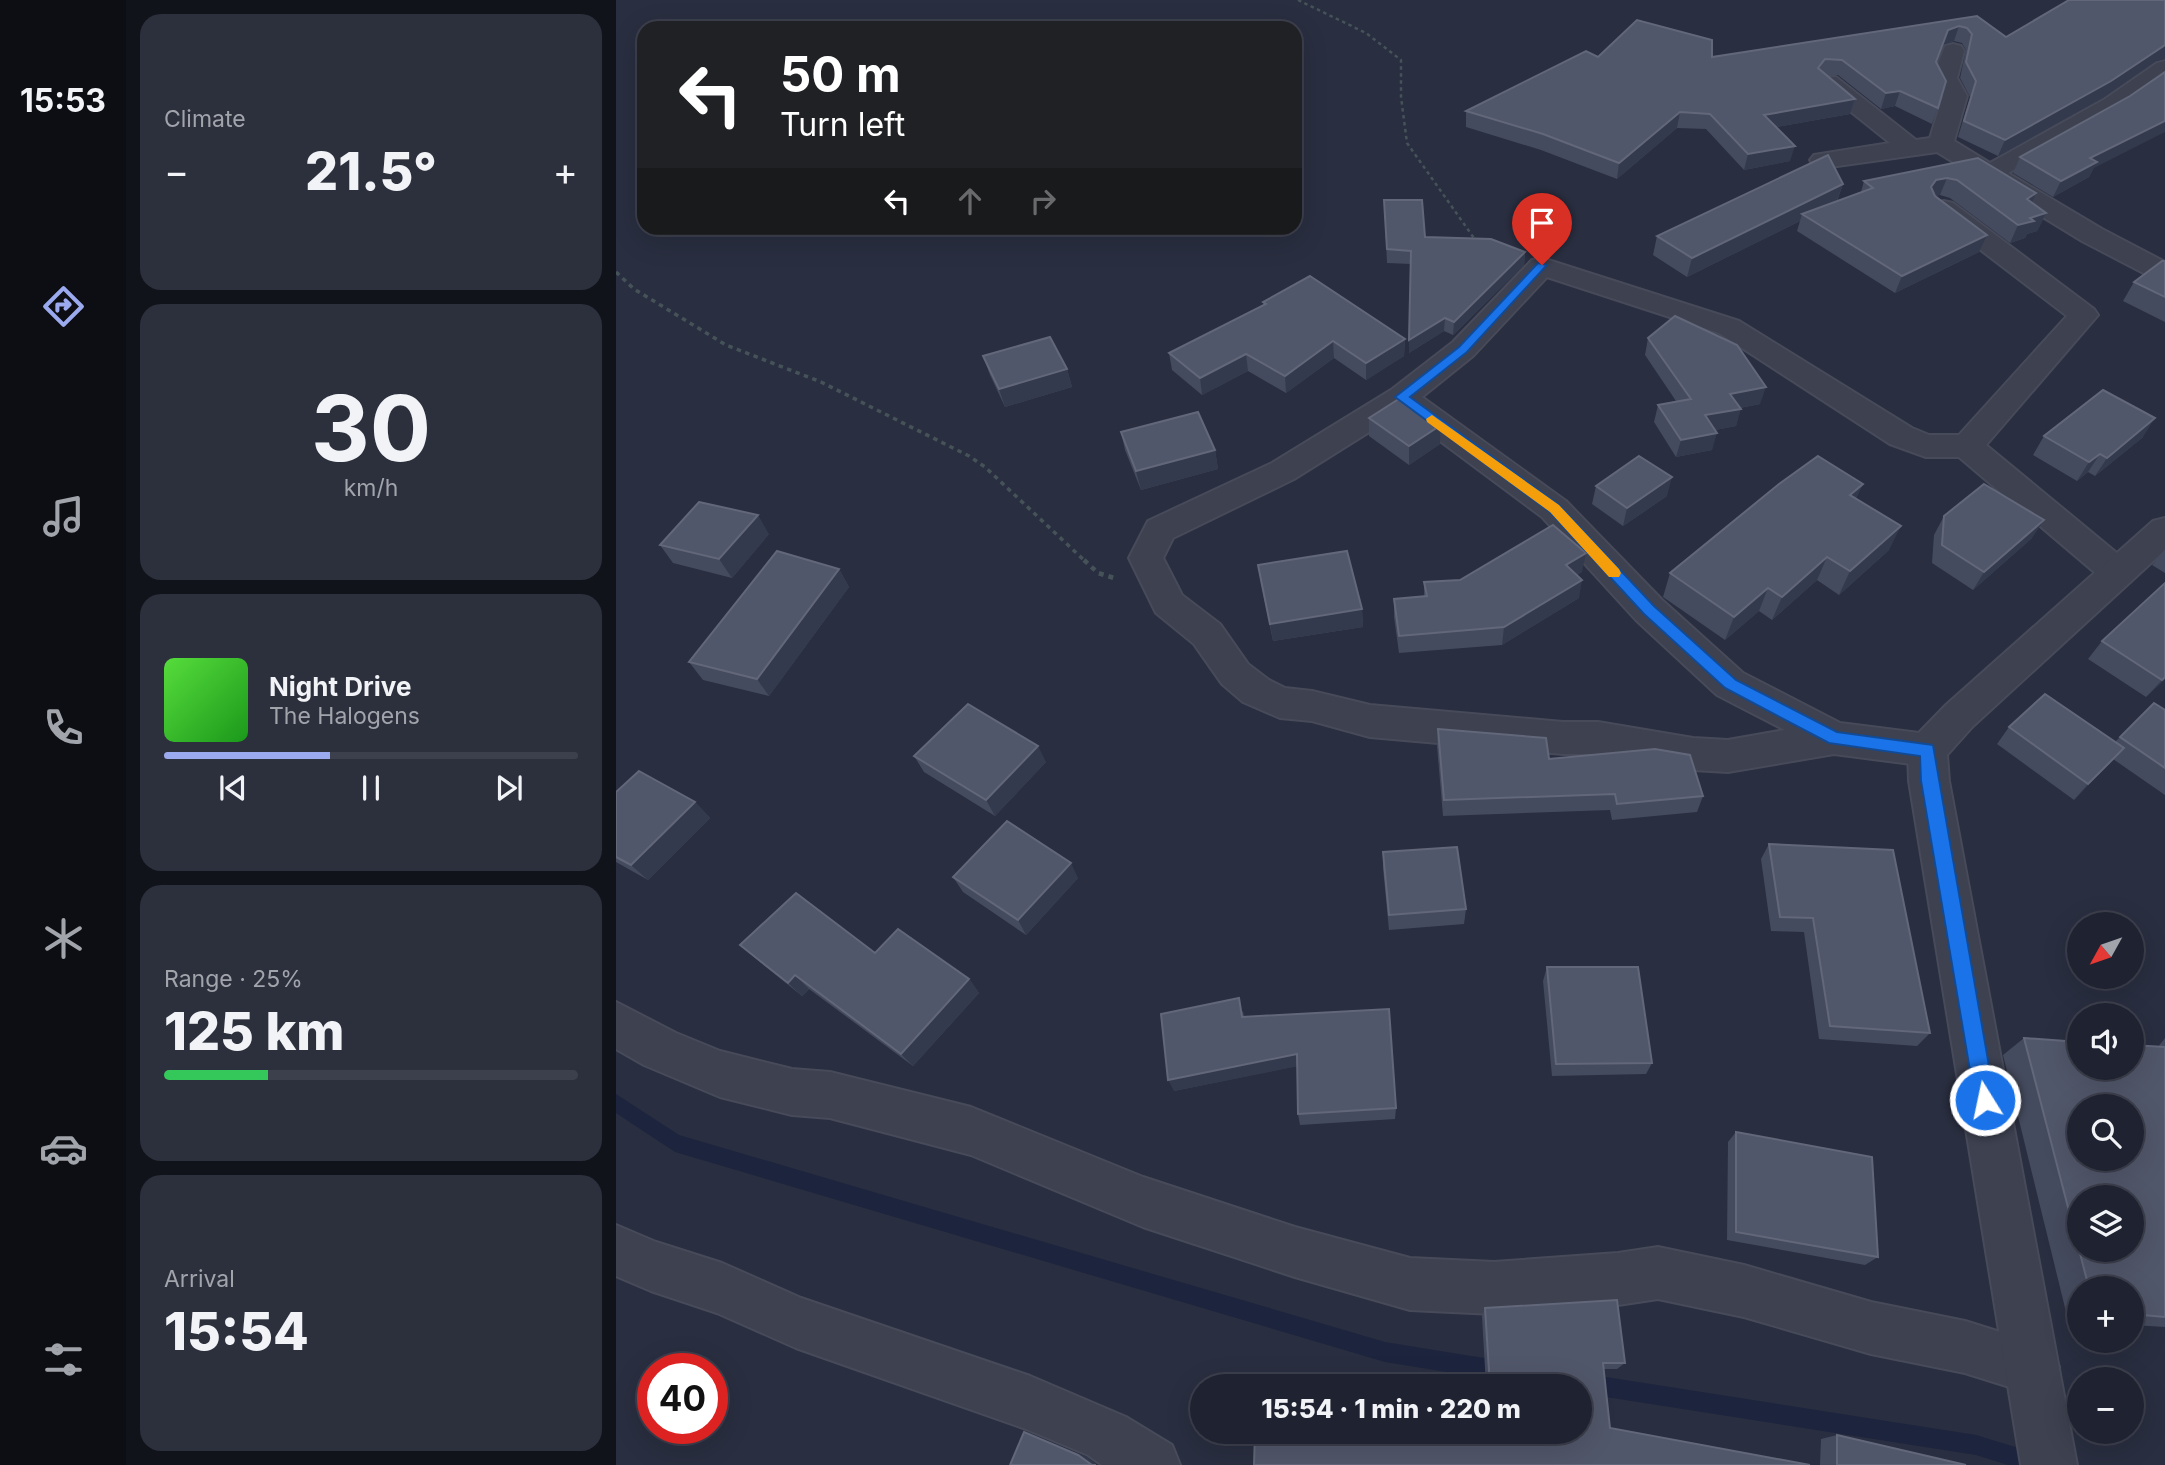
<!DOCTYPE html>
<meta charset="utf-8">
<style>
body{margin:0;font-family:Inter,sans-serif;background:#2c2f3c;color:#f1f3f6;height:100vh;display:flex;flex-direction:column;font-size:26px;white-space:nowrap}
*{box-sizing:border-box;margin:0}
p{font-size:23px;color:#a1a4ab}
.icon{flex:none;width:38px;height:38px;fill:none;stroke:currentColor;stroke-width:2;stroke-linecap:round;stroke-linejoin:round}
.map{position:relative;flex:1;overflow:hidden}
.side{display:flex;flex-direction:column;gap:14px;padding:14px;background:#11131a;width:490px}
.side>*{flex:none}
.guide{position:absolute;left:21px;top:21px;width:665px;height:214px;border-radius:21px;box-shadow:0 7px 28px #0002,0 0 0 2px #3c3f4c;background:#202124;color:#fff;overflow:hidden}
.needle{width:46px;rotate:230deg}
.buttons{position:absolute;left:1451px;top:912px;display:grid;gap:14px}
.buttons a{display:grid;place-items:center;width:77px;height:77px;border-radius:50%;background:#1f2230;box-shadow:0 7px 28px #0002,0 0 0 2px #3c3f4c;font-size:35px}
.speed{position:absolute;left:21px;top:1353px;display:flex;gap:14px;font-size:35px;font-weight:700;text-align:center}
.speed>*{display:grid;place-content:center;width:91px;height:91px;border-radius:50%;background:#1f2230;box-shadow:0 7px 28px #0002,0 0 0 2px #3c3f4c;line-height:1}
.speed .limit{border:10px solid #d22;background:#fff;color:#111}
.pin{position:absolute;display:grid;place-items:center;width:60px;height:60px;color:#fff;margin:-72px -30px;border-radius:50% 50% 50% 0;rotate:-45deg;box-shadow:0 0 7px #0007}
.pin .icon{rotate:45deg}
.me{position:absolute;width:77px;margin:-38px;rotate:350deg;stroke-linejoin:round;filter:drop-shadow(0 0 5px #0008)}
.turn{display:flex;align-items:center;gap:24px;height:147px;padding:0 28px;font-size:32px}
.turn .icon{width:91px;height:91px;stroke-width:2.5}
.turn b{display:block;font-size:49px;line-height:60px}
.lanes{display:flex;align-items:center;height:66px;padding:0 28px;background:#0003;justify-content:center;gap:35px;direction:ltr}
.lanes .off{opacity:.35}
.big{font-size:52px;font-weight:800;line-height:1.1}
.side .widget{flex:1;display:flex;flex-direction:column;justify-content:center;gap:10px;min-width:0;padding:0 24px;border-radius:21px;background:#2c2f3c}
.side .dial{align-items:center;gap:0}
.dial b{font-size:91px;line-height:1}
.song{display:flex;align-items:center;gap:21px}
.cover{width:84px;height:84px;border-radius:10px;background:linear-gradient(135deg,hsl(110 70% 55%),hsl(120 70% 35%))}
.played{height:7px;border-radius:4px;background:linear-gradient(90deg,#9baaee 40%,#3c3f4c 40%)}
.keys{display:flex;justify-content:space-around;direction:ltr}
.heat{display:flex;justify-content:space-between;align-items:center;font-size:38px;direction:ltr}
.charge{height:10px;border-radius:5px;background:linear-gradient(90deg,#34c759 25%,#3c3f4c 0)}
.trip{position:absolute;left:574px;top:1374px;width:402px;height:70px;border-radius:35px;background:#1f2230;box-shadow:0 7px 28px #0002,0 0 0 2px #3c3f4c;font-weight:800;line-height:70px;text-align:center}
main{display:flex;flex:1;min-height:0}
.dock{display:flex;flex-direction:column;width:126px;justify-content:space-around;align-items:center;background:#0c0e13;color:#a1a4ab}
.dock .icon{width:49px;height:49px}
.dock .on{color:#9baaee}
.dock b{font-size:32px;color:#f1f3f6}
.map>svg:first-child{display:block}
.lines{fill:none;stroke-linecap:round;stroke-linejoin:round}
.stream{fill:#1d243e;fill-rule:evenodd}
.minor-casing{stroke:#474a59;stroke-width:4}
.tertiary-casing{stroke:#474a59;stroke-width:4}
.path-far2{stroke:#455359;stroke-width:2.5;stroke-dasharray:3.5 3.5;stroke-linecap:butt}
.path-far1{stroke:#455359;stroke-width:3.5;stroke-dasharray:4.5 4.5;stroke-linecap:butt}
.path{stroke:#455359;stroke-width:4.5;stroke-dasharray:5 5;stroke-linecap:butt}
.minor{fill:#3d4150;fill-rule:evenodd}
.tertiary{fill:#3d4150;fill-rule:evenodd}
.wall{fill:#454b5e}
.shaded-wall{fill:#343a4d}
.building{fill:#51576a;stroke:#626779;stroke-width:2;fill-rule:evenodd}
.route{fill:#1a73e8;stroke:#114b97;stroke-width:2}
.slow{fill:#f59e0b}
</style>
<main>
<nav class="dock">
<b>15:53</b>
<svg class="icon on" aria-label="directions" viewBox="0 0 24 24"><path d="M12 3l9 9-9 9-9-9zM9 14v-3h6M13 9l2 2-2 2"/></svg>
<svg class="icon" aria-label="music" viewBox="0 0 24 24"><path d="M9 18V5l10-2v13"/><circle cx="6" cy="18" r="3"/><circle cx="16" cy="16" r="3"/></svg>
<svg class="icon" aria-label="phone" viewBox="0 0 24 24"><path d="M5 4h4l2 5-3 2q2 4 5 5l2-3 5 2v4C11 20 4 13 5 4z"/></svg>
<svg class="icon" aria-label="climate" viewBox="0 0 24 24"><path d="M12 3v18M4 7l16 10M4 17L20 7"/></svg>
<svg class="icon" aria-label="car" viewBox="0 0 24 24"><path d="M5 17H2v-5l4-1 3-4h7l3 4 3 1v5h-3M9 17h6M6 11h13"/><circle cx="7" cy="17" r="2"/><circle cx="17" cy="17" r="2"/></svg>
<svg class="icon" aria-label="filters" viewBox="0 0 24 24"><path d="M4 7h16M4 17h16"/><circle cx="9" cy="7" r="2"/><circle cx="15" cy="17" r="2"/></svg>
</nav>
<section class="side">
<div class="widget"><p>Climate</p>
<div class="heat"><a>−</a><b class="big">21.5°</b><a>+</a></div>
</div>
<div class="widget dial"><b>30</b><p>km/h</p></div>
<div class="widget">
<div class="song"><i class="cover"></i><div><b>Night Drive</b><p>The Halogens</p></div></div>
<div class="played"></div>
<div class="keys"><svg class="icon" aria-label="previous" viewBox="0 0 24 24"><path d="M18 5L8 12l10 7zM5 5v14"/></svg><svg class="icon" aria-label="pause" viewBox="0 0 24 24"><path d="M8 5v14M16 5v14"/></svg><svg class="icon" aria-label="next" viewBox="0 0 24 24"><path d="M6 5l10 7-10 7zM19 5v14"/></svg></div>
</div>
<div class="widget"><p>Range · 25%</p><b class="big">125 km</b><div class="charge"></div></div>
<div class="widget"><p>Arrival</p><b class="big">15:54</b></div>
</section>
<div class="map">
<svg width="1549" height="1465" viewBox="0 0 1549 1465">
<rect width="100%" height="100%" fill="#292e40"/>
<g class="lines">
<g class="stream">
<path d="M0,1094L63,1135L769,1342L886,1361L893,1364L896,1371L893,1378L886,1381L769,1362L59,1152L0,1113Z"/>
<path d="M971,1374L1360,1435L1425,1455L1432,1458L1435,1465H1392L1360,1455L971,1394L964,1391V1386L961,1384L964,1377Z"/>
</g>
<g class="minor-casing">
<g id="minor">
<path d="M1337,44L1345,46L1348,51L1341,78L1351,96L1338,141L1374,163L1489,99L1541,63L1549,61V79L1505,109L1392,173L1486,229L1549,262V281L1539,279L1466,241L1321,152L1207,168L1198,165L1194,160L1198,155L1274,143L1204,87L1200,82L1204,77H1220L1300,140L1314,138L1327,96L1317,78L1329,46Z"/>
<path d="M1328,201L1337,203L1478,309L1482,315L1370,445L1514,564L1519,573L1514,582L1502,586L1490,582L1343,457H1310L1274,444L1103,333L931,277L857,356L806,397L950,501L1046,600L1127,673L1224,723L1311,734L1325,739L1330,750L1325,761L1311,766L1218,754L1112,772L1077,770L982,754H947L754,737L696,721L664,718L627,702L606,684L578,644L540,613L513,558L532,521L656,463L775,390L837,342L916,260L926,258L1123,321L1296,428L1313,435H1343L1451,316L1319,215L1315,209L1319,203ZM785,412L926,517L1020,620L1101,695L1169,730L1112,740L1077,738L982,722H947L754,705L696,691L669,688L653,680L632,664L604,624L566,595L547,558L557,538L678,479Z"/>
<path d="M0,1002L60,1033L104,1051L176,1069L214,1072L355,1107L527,1177L679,1227L794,1258L878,1262L1002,1253L1042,1247L1128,1265L1255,1302L1349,1321L1435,1348L1443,1367L1435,1386L1416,1394L1349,1373L1255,1354L1128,1317L1042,1299L1002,1305L878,1314L794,1310L679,1277L527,1227L355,1155L214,1118L176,1115L104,1097L28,1065L0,1049Z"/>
<path d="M0,1225L40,1242L106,1263L185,1298L414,1376L510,1417L556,1445L564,1465H486L472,1455L410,1429L180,1348L101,1313L35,1291L0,1276Z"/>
</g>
</g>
<g class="tertiary-casing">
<path id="tertiary" d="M1549,518V550L1356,727L1331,755L1333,781L1461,1465H1405L1293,781L1292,750L1297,739L1330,705L1537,521Z"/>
</g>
<path class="path-far2" d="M682,0L750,33L785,60V97L791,143L860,241"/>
<path class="path-far1" d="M0,272L18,289L110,345L205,382L353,456L369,467L470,562"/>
<path class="path" d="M468,560L482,573L498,578"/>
<use href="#minor" class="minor"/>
<use href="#tertiary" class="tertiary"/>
</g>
<g class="wall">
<path d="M1361,16L1390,37L1540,61L1488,97L1382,156L1342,137L1354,97L1344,78L1350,50L1346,43L1338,41L1327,45L1320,62L1322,108L1316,124L1279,106L1265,109L1222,75H1210L1239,99L1234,114L1161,127L1174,161L1128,170L1090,129L1061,128L1001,179L925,150L850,127V111L982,57H1096Z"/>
<path d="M1514,96L1473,177L1437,197L1397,173L1404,157Z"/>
<path d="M1362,158L1430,213L1421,231L1411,234L1409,238L1394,243L1334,198L1324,195L1320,196L1363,252L1279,293L1181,231L1184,221L1071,277L1037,255L1041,236L1227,184L1221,201L1245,192L1248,181Z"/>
<path d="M768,200L809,237L909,252L908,265L837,335L828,331L793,353L795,264L771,263Z"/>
<path d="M1549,261V322L1507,301L1518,282Z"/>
<path d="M647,302L789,339L788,356L750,380L718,358L670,393L632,371L586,395L556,370L553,353L647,305Z"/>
<path d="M1032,338L1144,404L1124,408L1120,426L1099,430L1096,450L1060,457L1038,422L1042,405L1060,401L1029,355Z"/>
<path d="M367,356L451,369L456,387L389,407L374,375Z"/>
<path d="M753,418L825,425L824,444L793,465L753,436Z"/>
<path d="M505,432L599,450L602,469L525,490L509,450Z"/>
<path d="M1428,436L1527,437L1479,476L1472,472L1461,481L1417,455Z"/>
<path d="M980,486L1051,496L1007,526L976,504Z"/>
<path d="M1240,499L1273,550L1223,595L1201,580L1156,620L1143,611L1109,640L1047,597L1054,573Z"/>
<path d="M1328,516L1416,538L1357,590L1316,563L1318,535Z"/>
<path d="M153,534L116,578L57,563L44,545Z"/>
<path d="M1549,549V573L1536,565Z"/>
<path d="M642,565L746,609L747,627L657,641L645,583Z"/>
<path d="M223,569L233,587L153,696L87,680L73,662Z"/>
<path d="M966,572L961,575L963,598L886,645L783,653L778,617V599L808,597V582Z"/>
<path d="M1486,641L1549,679L1530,697L1472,659Z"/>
<path d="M1538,703L1549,710V795L1497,759L1458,800L1381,744L1393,727L1499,742Z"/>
<path d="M822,729L933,759L1087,796L1081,812L996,820L994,810L827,816L821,746Z"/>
<path d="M298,756L430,762L379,816L308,772Z"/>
<path d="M0,792L79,802L94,818L32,880L0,862Z"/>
<path d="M1153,844L1314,1033L1301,1046L1203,1039L1188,932L1155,931L1145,859Z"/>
<path d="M767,852L850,909L848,924L773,930L767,868Z"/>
<path d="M337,877L462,878L410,935L347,892Z"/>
<path d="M124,945L259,953L353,979L363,993L297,1066L193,989L186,996L139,958Z"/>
<path d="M931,967L1036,1063L1030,1074L936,1076L927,981Z"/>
<path d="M627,1011L628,1017L780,1108L779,1119L684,1125L682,1114L681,1066L558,1091Z"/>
<path d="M1408,1038L1542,1047L1549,1038V1327L1516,1325V1288H1463V1321L1452,1320L1387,1055Z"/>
<path d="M1120,1132L1262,1257L1249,1265L1111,1240L1112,1142Z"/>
<path d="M869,1308L1009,1363L1001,1369H988L994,1428L964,1432V1386H870L866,1316Z"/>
<path d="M1221,1435L1350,1465H1204L1205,1439Z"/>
</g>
<g class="shaded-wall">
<path d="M1343,26L1338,41L1327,45L1332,30Z"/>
<path d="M1549,45V59L1540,61L1488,97L1382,156L1389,140Z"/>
<path d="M1284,91L1279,106L1265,109L1270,93Z"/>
<path d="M1239,99L1234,114L1144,130L1148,115Z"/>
<path d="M1064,112L1061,128L1001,179L1003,163Z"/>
<path d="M1549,121V132L1478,168L1473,177L1437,197L1445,181L1474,158Z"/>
<path d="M1179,146L1174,161L1128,170L1132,154Z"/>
<path d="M1331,178L1324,195L1313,197L1315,187L1320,180Z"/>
<path d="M1227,184L1220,202L1186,214L1184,221L1071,277L1076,258Z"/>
<path d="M1420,193L1412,211L1411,199Z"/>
<path d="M1430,213L1421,231L1411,234L1409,238L1394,243L1402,225L1414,218Z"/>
<path d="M1371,235L1363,252L1279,293L1286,276Z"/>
<path d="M909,252L908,265L837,335L838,322Z"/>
<path d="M829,318L828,331L793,353V340Z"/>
<path d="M789,339L788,356L750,380V363Z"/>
<path d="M717,341L718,358L670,393L669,376Z"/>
<path d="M630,354L632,371L586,395L584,378Z"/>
<path d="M451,369L456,387L389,407L383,389Z"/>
<path d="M1150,387L1144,404L1109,411L1114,394Z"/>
<path d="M1125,409L1120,426L1084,433L1089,415Z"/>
<path d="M1539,418L1527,437L1479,476L1491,458Z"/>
<path d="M825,425L824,444L793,465V446Z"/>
<path d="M1101,433L1096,450L1060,457L1065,440Z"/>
<path d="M599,450L602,469L525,490L520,471Z"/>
<path d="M1484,454L1472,472L1461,481L1473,462Z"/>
<path d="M1056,477L1051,496L1007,526L1011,508Z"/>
<path d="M1247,484L1236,508L1234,495Z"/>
<path d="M142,515L153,534L116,578L103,559Z"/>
<path d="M1428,520L1416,538L1357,590L1368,572Z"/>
<path d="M1285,526L1273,550L1223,595L1234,571Z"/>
<path d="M970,553L966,572L946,583L950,565Z"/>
<path d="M1211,557L1201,580L1156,620L1166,597Z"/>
<path d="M223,569L233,587L153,696L141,679Z"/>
<path d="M966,580L963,598L886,645L888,627Z"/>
<path d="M1152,588L1143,611L1109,640L1118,617Z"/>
<path d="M746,609L747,627L657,641L654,624Z"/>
<path d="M1549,677V679L1530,697Z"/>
<path d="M422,746L430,762L379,816L370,800Z"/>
<path d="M1508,748L1492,765L1458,800L1472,784Z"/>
<path d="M79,802L94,818L32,880L15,865Z"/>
<path d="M455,863L462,878L410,935L402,920Z"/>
<path d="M179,975L193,989L186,996L172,983Z"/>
<path d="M353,979L363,993L297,1066L285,1054Z"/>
<path d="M681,1054L683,1066L558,1091L552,1080Z"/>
<path d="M408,1432L419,1436L471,1457L481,1465H476Z"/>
</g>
<g class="building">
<path d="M1453,0H1549V45L1495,81L1389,140L1348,121L1360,81L1350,62L1356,34L1351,28L1343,26L1332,30L1320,62L1330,81L1322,108L1284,91L1270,93L1226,60L1209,59L1202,68L1239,99L1148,115L1179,146L1132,154L1094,114L1064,112L1003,163L927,134L850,111L970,51L982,57L1021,20L1096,40V57L1361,16L1390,37Z"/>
<path d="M1549,72V121L1474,158L1481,162L1445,181L1404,157L1514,96Z"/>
<path d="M1212,155L1227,184L1076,258L1041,236Z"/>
<path d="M1362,158L1420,193L1411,199L1430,213L1414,218L1418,221L1402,225L1341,180L1331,178L1320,180L1315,187L1319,196L1371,235L1286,276L1186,214L1257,188L1248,181Z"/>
<path d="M768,200H806L809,237L875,239L909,252L838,322L829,318L793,340L795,251L771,249Z"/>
<path d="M1546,261H1549V297L1518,282Z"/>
<path d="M694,276L789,339L750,363L717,341L669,376L630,354L584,378L553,353L650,304L647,302Z"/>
<path d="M1059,316L1121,345L1150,387L1114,394L1125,409L1089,415L1101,433L1065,440L1042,405L1075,399L1032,338Z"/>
<path d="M434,337L451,369L383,389L367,356Z"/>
<path d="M1487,390L1539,418L1491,458L1484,454L1473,462L1428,436Z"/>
<path d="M786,397L825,425L793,446L753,418Z"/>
<path d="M582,412L599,450L520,471L505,432Z"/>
<path d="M1023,456L1056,477L1011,508L980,486Z"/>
<path d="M1202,456L1247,484L1234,495L1285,526L1234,571L1211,557L1166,597L1152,588L1118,617L1054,573L1163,484Z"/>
<path d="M1368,484L1428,520L1368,572L1326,545L1328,516Z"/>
<path d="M83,502L142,515L103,559L44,545Z"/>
<path d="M937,525L970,553L950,565L966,580L888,627L783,636L778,599L811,596L808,582L844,580Z"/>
<path d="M161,551L223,569L141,679L73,662Z"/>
<path d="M731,551L746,609L654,624L642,565Z"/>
<path d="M1549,583V677L1546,680L1486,641Z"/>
<path d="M1429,694L1508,748L1472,784L1393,727Z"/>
<path d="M1538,703L1549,710V768L1504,737Z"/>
<path d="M352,704L422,746L370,800L298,756Z"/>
<path d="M822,729L930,738L933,759L1039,749L1074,755L1087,796L1001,804L999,794L828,800Z"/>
<path d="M23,771L79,802L15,865L0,857V792Z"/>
<path d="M391,821L455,863L402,920L337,877Z"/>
<path d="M1153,844L1277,850L1314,1033L1214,1026L1197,918L1164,917Z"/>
<path d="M841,847L850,909L773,915L767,852Z"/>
<path d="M180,893L259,953L282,929L353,979L285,1054L179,975L172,983L124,945Z"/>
<path d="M931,967H1022L1036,1063L940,1064Z"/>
<path d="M623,998L626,1017L773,1009L780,1108L682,1114L681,1054L552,1080L545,1014Z"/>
<path d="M1408,1038L1463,1042V1068H1516V1045L1549,1047V1317L1516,1314V1288H1473ZM1463,1106H1516V1158H1463ZM1463,1197H1516V1250H1463Z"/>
<path d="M1120,1132L1256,1157L1262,1257L1120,1232Z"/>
<path d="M1001,1300L1009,1363H987L994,1428L1194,1465H638L639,1432H964V1386H874L869,1308Z"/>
<path d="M408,1432L462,1455L476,1465H480H394Z"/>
<path d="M1221,1435L1350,1465H1221Z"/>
</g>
<path class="route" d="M922,263L931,265L851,352L794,397L943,505L1038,606L1120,680L1221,732L1317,745L1379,1100L1376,1107L1369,1110L1362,1107L1359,1100L1305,781L1304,756L1213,743L1109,688L1028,614L934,512L779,397L843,347Z"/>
<path class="slow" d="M816,415L943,505L1003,569L1005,573L1003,577H993L934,512L811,422L810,419Z"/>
</svg>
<div class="buttons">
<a><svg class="needle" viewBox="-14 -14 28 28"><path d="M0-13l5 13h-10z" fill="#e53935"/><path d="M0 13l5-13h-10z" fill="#a1a4ab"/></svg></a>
<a><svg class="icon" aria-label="sound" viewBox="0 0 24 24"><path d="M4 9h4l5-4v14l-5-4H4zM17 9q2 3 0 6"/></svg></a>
<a><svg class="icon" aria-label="search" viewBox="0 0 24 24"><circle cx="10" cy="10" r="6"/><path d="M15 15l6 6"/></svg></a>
<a><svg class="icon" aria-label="layers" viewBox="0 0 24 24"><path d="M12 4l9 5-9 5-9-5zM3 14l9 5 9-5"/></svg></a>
<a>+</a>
<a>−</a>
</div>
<div class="speed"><div class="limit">40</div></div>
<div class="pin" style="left:926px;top:265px;background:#d93025"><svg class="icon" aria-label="arrive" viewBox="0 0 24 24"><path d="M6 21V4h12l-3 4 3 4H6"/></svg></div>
<svg class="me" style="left:1369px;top:1100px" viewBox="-20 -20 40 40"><circle r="17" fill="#1a73e8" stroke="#fff" stroke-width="3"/><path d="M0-11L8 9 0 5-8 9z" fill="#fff"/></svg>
<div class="trip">15:54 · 1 min · 220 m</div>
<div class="guide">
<div class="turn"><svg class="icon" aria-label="left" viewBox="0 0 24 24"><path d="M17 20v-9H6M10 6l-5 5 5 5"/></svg><div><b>50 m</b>Turn left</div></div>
<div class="lanes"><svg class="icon" aria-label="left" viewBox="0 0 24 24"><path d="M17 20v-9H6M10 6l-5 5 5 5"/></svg><svg class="icon off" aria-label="ahead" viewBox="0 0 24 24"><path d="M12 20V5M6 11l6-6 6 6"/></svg><svg class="icon off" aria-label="right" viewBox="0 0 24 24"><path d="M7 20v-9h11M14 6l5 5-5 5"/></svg></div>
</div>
</div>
</main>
